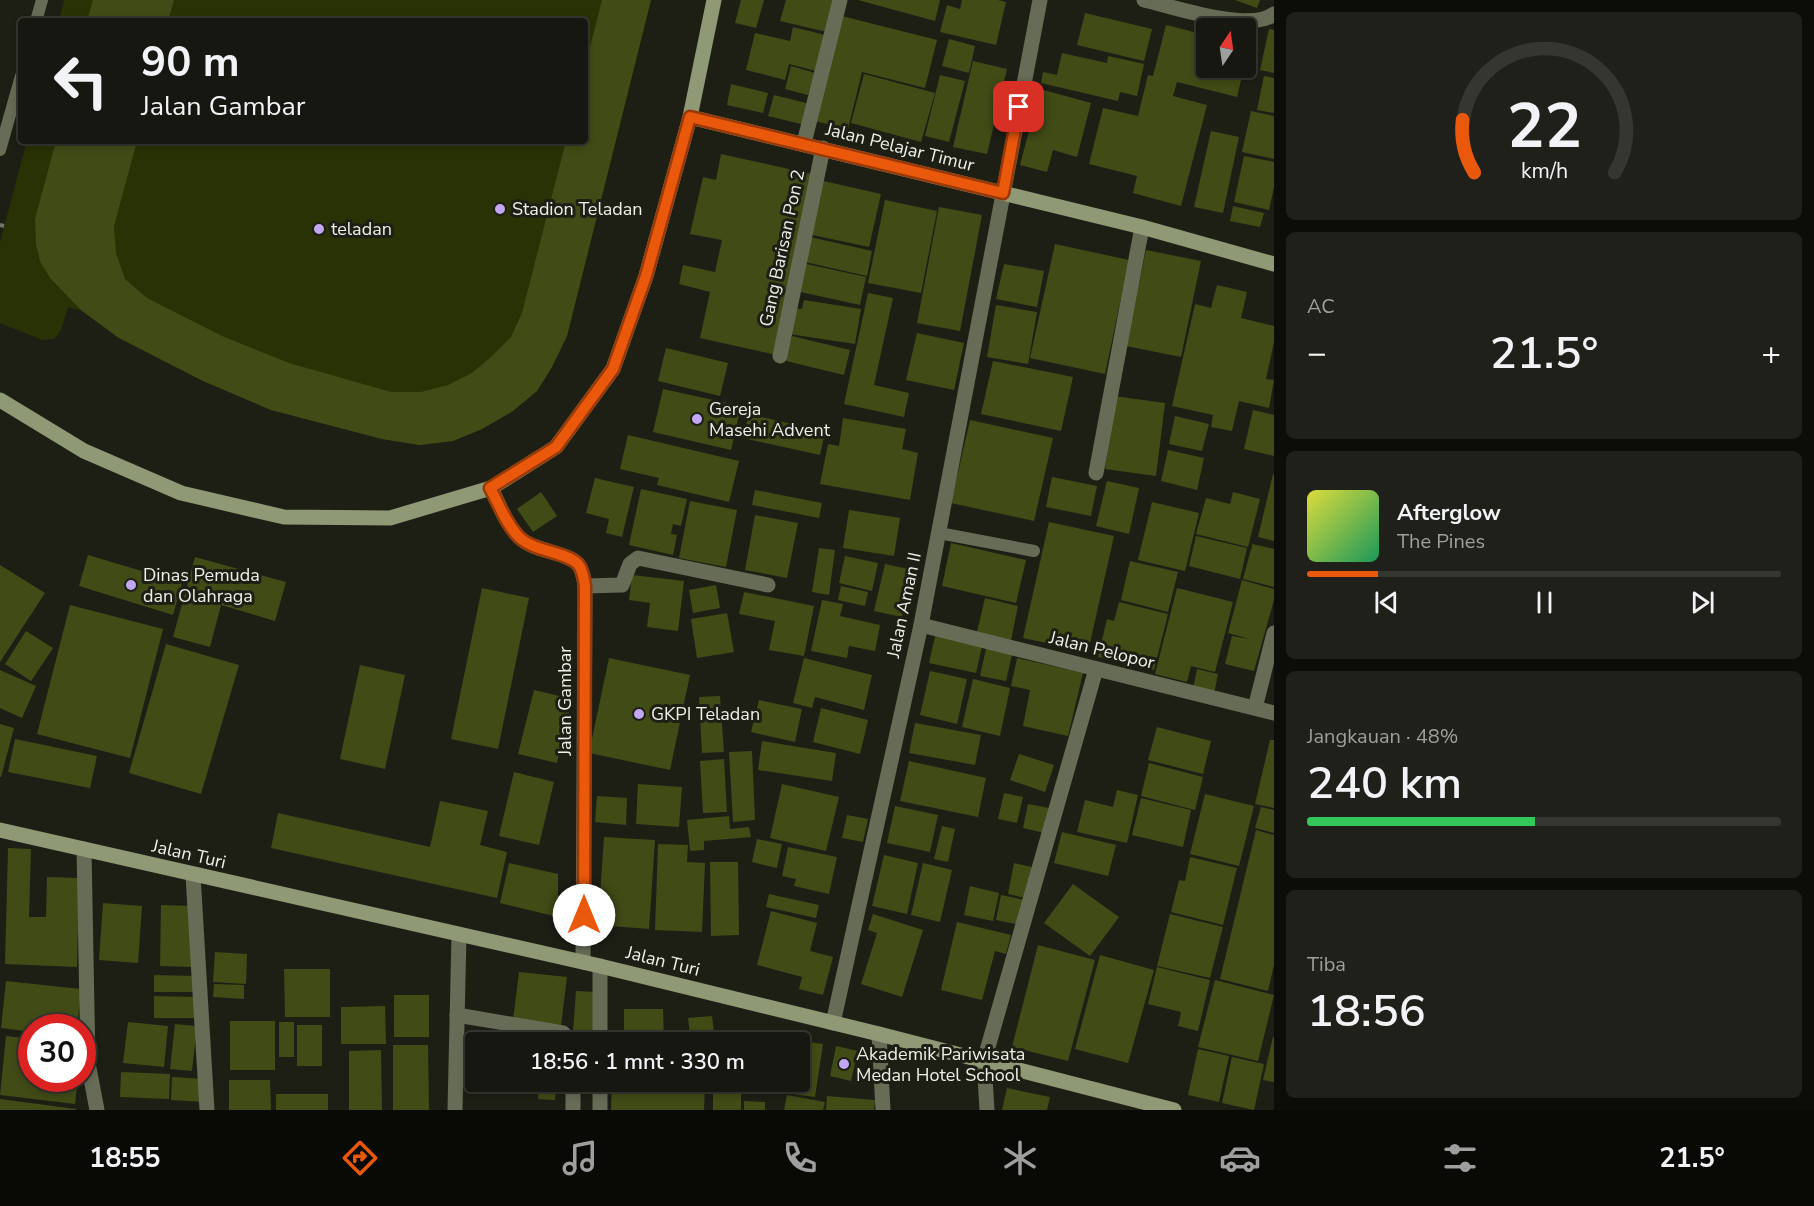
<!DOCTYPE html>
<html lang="id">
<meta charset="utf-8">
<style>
body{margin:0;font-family:"Nunito Sans",sans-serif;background:#1f2019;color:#f1f3f6;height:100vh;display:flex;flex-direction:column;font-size:22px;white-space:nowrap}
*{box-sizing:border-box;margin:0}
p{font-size:20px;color:#9e9f9f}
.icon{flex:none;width:33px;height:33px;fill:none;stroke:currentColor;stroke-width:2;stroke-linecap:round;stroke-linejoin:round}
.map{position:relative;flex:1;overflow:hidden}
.drawer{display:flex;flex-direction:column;gap:12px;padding:12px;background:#0c0d09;width:540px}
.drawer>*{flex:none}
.banner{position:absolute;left:18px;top:18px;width:570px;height:126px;border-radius:6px;box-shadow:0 3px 9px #0003,0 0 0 2px #353630;background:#161710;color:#f1f3f6;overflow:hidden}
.needle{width:39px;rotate:13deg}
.buttons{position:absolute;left:1196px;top:18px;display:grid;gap:12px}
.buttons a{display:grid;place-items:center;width:60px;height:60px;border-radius:6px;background:#161710;box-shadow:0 3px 9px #0003,0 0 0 2px #353630;font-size:30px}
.speed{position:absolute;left:18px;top:1014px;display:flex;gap:12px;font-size:30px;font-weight:700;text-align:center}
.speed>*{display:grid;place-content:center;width:78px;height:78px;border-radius:50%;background:#161710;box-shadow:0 3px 9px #0003,0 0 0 2px #353630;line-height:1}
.speed .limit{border:9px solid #d22;background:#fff;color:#111}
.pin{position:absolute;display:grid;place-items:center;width:51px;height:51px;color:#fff;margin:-26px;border-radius:12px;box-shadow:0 3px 9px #0006}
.me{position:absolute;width:66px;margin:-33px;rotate:0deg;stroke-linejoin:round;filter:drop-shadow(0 0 4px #0008)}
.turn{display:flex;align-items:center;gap:21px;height:126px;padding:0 24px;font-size:27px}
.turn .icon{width:78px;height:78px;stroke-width:2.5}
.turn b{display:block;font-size:42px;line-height:51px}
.big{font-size:45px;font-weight:600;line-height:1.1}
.drawer .card{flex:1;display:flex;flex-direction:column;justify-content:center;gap:9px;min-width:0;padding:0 21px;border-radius:9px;background:#1f2019}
.drawer .dial{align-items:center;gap:0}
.dial svg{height:156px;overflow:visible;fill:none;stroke:#353630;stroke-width:7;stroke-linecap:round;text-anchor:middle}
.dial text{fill:#f1f3f6;stroke:none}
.song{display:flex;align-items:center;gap:18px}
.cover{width:72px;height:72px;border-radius:9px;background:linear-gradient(135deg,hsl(60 70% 55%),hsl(150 70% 35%))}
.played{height:6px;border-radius:3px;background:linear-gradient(90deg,#ea580c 15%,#353630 15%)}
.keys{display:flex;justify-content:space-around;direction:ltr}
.heat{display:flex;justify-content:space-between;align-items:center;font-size:33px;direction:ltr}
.charge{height:9px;border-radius:4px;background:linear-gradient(90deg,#34c759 48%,#353630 0)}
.trip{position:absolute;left:465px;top:1032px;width:345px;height:60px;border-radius:6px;background:#161710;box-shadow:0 3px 9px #0003,0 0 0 2px #353630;font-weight:600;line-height:60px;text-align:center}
.dock{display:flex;height:96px;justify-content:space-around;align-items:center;background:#090906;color:#9e9f9f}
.dock .icon{width:42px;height:42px}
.dock .active{color:#ea580c}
.dock b{font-size:27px;color:#f1f3f6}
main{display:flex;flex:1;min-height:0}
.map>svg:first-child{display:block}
.green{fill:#293205}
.building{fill:#404b16}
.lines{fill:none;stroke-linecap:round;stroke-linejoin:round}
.path{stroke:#74766d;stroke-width:4;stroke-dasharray:4.5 3;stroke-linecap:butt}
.lane{stroke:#666c56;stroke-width:12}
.street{stroke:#666c56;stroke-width:15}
.secondary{stroke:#8f9975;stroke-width:15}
.route-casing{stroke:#983908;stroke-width:15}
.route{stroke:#ea580c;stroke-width:10}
.poi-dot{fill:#c2a8f2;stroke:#1d1f15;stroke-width:2}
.labels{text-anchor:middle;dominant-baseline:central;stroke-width:6;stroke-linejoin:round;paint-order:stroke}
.street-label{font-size:18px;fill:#edefe8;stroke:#1d1f15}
.poi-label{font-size:18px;fill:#edefe8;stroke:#1d1f15;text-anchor:start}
</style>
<main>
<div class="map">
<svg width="1274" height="1110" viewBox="0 0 1274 1110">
<rect width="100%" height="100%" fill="#1d1f15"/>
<path class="green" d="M64,0H651L567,336L552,367L537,391L513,411L482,429L453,441L420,445L382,439L271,410L203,381L119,338L82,311L68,307L61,330L54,339L42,340L0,323V242L27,141H585V21H59Z"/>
<g class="building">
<path d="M93,0H174L168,21H87Z"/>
<path d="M602,0H651L567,336L552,367L537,391L513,411L482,429L453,441L420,445L382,439L271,410L203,381L119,338L82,311L50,278L40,261L36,244L35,219L56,141H137L114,226L116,253L125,279L147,298L222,336L289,363L391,392H421L448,385L472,373L492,356L511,337L522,313L566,141H585V67Z"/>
<path d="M741,0H764L756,28L735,23Z"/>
<path d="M786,0H835L827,32L780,21Z"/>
<path d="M858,0H940L935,21Z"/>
<path d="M962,0H998L1006,2L996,45L940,32L947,5L960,9Z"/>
<path d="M1235,0H1260L1257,8Z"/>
<path d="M1085,13L1152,29L1144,61L1077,45Z"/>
<path d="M838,15L937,40L925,88L862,72L848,129L811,120Z"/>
<path d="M1166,25L1206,35V68H1244L1237,97L1177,82L1173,96L1207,105L1181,206L1133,193L1137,176L1089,164L1103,108L1138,116L1148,75L1153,76Z"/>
<path d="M793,27L825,35L816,71L789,64L785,80L746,70L755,33L790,41Z"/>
<path d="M1269,29L1274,30V73L1260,70Z"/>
<path d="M949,39L975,46L969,73L942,66Z"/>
<path d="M1062,53L1107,63L1108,56L1144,64L1137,96L1120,92L1118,101L1041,83L1043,72L1057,75Z"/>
<path d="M973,61L1007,69L987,154L953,147Z"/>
<path d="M791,66L815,73L808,95L785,89Z"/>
<path d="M864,74L935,93L921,142L851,123Z"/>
<path d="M940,75L965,81L949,142L925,136Z"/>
<path d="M1264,76L1274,78V113L1257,110Z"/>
<path d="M731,84L768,93L763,113L727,105Z"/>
<path d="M1040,89L1091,103L1077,157L1053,150L1047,172L1020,165Z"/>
<path d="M774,95L810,104L805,125L768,116Z"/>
<path d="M1251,111L1274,116V159L1242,152Z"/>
<path d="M1211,131L1239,137L1223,213L1194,207Z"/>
<path d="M721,154L816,175L776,355L700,338L710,292L679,284L683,265L715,272L722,240L690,234L703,177L716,180Z"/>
<path d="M1244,156L1274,162V187L1269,210L1234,202Z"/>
<path d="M819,180L881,194L869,247L808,234Z"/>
<path d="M885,200L937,211L921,293L868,283Z"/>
<path d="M1233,206L1264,213L1260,227L1230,221Z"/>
<path d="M939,207L982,215L960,331L917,323Z"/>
<path d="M810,237L872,251L867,276L805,262Z"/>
<path d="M1055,244L1129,260L1105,374L1030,358Z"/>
<path d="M1146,250L1201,261L1181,357L1126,346Z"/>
<path d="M802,263L866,277L860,305L796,291Z"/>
<path d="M1004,264L1044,271L1037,307L996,299Z"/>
<path d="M1217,285L1247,292L1241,318L1274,326V342L1266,379L1274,380L1269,408L1239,401L1232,431L1211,427L1213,415L1172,406L1195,304L1211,308Z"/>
<path d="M868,293L893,298L874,385L909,393L904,417L844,404Z"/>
<path d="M804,300L861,309L855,344L789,334L794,308L802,309Z"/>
<path d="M996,305L1037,312L1028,364L987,357Z"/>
<path d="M917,333L964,343L954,390L906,380Z"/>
<path d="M792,336L850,350L844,375L786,361Z"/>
<path d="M666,348L728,363L720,396L658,381Z"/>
<path d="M993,361L1073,377L1061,431L981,414Z"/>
<path d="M663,389L741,406L731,450L653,432Z"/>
<path d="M1114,396L1165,403L1156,476L1105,469Z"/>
<path d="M1253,410L1274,415V456L1244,449Z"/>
<path d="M749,414L825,432L820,455L743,438Z"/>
<path d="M1175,416L1209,424L1202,451L1169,444Z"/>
<path d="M843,418L906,429L902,449L918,453L910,500L820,484L828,444L839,446Z"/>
<path d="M970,420L1053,438L1034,521L951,503Z"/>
<path d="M628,435L739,461L729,502L657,485L659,478L620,469Z"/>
<path d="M1168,450L1204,458L1197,490L1161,481Z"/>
<path d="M1273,474H1274V541L1258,537Z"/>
<path d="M1052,477L1097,486L1091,516L1046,507Z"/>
<path d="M595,478L634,487L622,537L606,533L609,519L586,513Z"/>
<path d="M1107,481L1139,488L1129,534L1096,526Z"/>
<path d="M641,489L687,499L681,526L673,524L671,534L677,535L673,555L629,545Z"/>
<path d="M755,490L822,503L819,518L752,505Z"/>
<path d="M541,492L557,516L533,532L517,509Z"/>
<path d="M1233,492L1260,499L1248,547L1196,534L1206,498L1230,504Z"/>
<path d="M690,501L737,510L726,567L679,558Z"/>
<path d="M1152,502L1199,513L1185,571L1138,560Z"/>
<path d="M849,510L900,518L894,556L843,548Z"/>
<path d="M755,515L798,523L787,578L745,570Z"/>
<path d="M1049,522L1114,536L1088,652L1023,638Z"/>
<path d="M1196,536L1247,548L1240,579L1189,566Z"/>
<path d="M951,543L1026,560L1016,603L942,586Z"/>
<path d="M1252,544L1274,549V587L1243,579L1251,549H1252Z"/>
<path d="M819,548L835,550L829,595L812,592Z"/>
<path d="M88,555L182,583L173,615L79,586Z"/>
<path d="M845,556L878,563L872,591L839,583Z"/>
<path d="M195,557L286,582L275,621L221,605L210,647L173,637Z"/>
<path d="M1130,561L1178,572L1168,612L1121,600Z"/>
<path d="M885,564L913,570L902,617L874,611Z"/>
<path d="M0,565L45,593L0,662Z"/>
<path d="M632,575L684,581L678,631L647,627L650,603L629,600Z"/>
<path d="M1242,580L1274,589V600L1254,671L1225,664L1232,636L1250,639L1228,633Z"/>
<path d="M716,585L720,608L693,613L689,590Z"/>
<path d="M841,586L868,592L865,606L838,600Z"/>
<path d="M482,588L529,598L498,749L451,739Z"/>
<path d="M1177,588L1233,602L1215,672L1191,666L1187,682L1155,674Z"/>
<path d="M744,592L814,606L804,656L769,650L775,621L739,614Z"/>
<path d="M985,598L1018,606L1011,640L977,632Z"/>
<path d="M822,600L843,604L840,616L880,625L875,651L849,646L847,658L811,651Z"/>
<path d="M1119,602L1168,614L1154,670L1098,657L1107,619L1114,621Z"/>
<path d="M70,605L163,629L130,758L37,734Z"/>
<path d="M727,613L734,652L697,658L691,619Z"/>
<path d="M26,631L53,648L31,681L5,664Z"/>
<path d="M936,632L983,642L976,673L929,663Z"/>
<path d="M166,644L239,665L201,794L129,773Z"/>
<path d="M987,644L1013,650L1006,681L980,676Z"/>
<path d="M609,658L690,675L670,770L589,753Z"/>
<path d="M804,658L872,675L864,710L815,697L812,708L793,703Z"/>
<path d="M1017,658L1083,673L1068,736L1023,726L1030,690L1011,686Z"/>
<path d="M360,665L405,675L385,769L340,759Z"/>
<path d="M1197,669L1218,674L1214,694L1193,689Z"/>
<path d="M0,670L36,686L22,718L0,708Z"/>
<path d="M930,671L967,679L957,724L920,715Z"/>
<path d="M973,679L1010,688L1000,736L962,727Z"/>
<path d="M534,690L572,699L557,763L518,754Z"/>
<path d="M720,696L724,752L702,753L699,697Z"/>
<path d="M759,700L802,709L795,742L751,732Z"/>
<path d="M821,708L868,720L860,754L813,742Z"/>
<path d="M915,723L981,735L975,765L909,753Z"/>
<path d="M0,724L14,728L1,777H0Z"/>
<path d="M1157,727L1211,741L1203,774L1148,760Z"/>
<path d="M15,739L97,756L90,788L8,772Z"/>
<path d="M1270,740H1274V808L1255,804Z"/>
<path d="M762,741L836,753L832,781L758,770Z"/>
<path d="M752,751L755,820L733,822L729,752Z"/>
<path d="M1019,754L1054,765L1045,792L1010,780Z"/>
<path d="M724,759L727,812L703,813L700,761Z"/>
<path d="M909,761L986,778L978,817L900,801Z"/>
<path d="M1149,763L1203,777L1195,810L1141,796Z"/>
<path d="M514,772L554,782L539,845L499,836Z"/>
<path d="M638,784L682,787L679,827L636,824Z"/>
<path d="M782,784L839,797L826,851L770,838Z"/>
<path d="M1117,790L1138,795L1127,843L1077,832L1085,800L1113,807Z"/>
<path d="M1004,793L1023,797L1017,823L998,819Z"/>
<path d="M1205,794L1254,806L1239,866L1190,854Z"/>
<path d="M597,796L627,798L626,825L595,822Z"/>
<path d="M1141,798L1191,810L1183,847L1132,835Z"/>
<path d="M440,801L488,811L480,845L507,852L497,898L271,848L278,813L430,847Z"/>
<path d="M1028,804L1049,808L1044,833L1023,828Z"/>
<path d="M895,806L938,815L930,852L887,843Z"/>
<path d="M1261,807L1274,810V833L1255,828Z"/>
<path d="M847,815L868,819L863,842L842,838Z"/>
<path d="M729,816L730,829L749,827L751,837L704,841V850L690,851L687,820Z"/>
<path d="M942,826L955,829L948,862L934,859Z"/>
<path d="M1256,830L1274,835V965L1268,991L1220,979Z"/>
<path d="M1062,832L1116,845L1108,876L1054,863Z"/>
<path d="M604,837L655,840L649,929L598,925Z"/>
<path d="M757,839L782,844L777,868L752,862Z"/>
<path d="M658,844L688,845L687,862L705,863L702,932L655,930Z"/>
<path d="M788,847L837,857L829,894L794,886L796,879L782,876Z"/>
<path d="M8,848L31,849L29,917H46L47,877L79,878L77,967L5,964Z"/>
<path d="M884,855L918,863L907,914L872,906Z"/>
<path d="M1190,857L1237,868L1223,925L1171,912L1179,880L1185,881Z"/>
<path d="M710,862H738L739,935L711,936Z"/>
<path d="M509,863L558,874V917L500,903Z"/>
<path d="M923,863L952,870L940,922L911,915Z"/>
<path d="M1014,863L1032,867L1025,898L1008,894Z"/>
<path d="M1073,884L1119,917L1090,956L1044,923Z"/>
<path d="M970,886L999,893L993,921L964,915Z"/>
<path d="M769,894L819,905L816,918L766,907Z"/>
<path d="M1001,895L1025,900L1020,925L996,920Z"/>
<path d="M103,903L142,906L138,963L99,960Z"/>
<path d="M161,905L194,906L193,967L160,966Z"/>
<path d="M771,911L817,923L810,951L833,957L823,995L799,989L802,977L757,965Z"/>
<path d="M873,914L923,930L902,997L861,984L877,933L868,930Z"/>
<path d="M1170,914L1223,927L1210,978L1157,966Z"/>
<path d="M957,922L1011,935L1006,954L995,951L982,1000L941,990Z"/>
<path d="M1038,945L1095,960L1068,1061L1012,1047Z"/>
<path d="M215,952L247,954L246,984L213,982Z"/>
<path d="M1100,955L1154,970L1128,1063L1075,1049Z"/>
<path d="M1157,967L1210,980L1198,1031L1178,1026L1181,1012L1148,1004Z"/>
<path d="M284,969H330V1017H285Z"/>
<path d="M519,972L567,977L561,1026L513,1020Z"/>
<path d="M154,975L196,976V992H154Z"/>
<path d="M1215,980L1274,995L1258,1061L1198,1047Z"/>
<path d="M6,981L81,989L77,1028H32V1032L1,1028Z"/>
<path d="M214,984L244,985V999L213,997Z"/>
<path d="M576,991L597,992L595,1033L573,1032Z"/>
<rect x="394" y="995" width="35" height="42"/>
<path d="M154,996L198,997L197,1018H154Z"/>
<path d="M385,1006L386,1044H341V1007Z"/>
<path d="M624,1009H663L664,1042H624Z"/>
<path d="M712,1016L715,1042H691L688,1018Z"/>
<rect x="230" y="1021" width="45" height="49"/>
<path d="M128,1022L168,1026L164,1067L123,1063Z"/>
<rect x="279" y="1022" width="15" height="35"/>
<path d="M175,1024L197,1026L192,1071L170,1069Z"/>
<rect x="297" y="1025" width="25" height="41"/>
<path d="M6,1036L32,1039V1078H78L75,1104L0,1095Z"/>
<path d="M1273,1037H1274V1082L1263,1080Z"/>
<path d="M786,1039L823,1044L815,1097L778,1092L780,1082H800V1042H786Z"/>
<path d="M393,1045H428L429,1110H393Z"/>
<path d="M836,1046L858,1051L851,1081L830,1076Z"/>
<path d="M1198,1049L1229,1056L1219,1102L1188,1095Z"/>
<path d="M381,1050L382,1110H349V1051Z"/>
<path d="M1232,1057L1264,1064L1254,1110L1222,1103Z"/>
<path d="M121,1072L170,1074L169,1099L120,1097Z"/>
<path d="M172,1077L204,1079L203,1102L171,1100Z"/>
<path d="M229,1080H270L271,1110H229Z"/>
<path d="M539,1082H556L555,1100L538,1099Z"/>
<path d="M612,1082H705L704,1110H611Z"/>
<rect x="713" y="1082" width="28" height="28"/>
<path d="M1007,1088L1050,1097L1047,1110H1002Z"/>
<rect x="276" y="1094" width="52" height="16"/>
<path d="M787,1095L825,1102L823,1110H784Z"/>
<path d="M827,1096L875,1100L874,1110H826Z"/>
<path d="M0,1099L76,1109V1110H0Z"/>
<path d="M744,1101L765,1102V1110H744Z"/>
</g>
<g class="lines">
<path class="path" d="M0,225L4,226"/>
<g class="lane">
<path d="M36,21L42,0"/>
<path d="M0,150L21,76"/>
<path d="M939,533L1034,551"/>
</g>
<g class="street">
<path d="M1144,0C1174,7 1250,33 1274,14"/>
<path d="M804,143L840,0"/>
<path d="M780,356L823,148"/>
<path d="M1096,473L1142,227"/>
<path d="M491,488C499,504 506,524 519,537C534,552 565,551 578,564C583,570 584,579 585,586L583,962"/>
<path d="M585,586L622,585L630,564L638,558L768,585"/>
<path d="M921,625L1274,713"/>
<path d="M1255,708L1274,633"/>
<path d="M84,849L88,1063L97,1110"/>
<path d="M193,875L207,1110"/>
<path d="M457,1015L563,1033L571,1042"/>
<path d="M833,1023L921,625L1040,0"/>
<path d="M879,1034L883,1110"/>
<path d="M600,1042V966"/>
<path d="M573,1082V1110"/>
<path d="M455,1110L459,935"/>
<path d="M600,1110V1082"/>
<path d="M987,1110L984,1061L1096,669"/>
</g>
<g class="secondary">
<path d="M690,117L1142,227L1274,264"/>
<path d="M0,400L84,451L181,493L284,517L390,518L491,488L556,447L613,369L646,276L690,117L714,0"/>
<path d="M0,830L600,966L879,1034L1174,1110"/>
</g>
</g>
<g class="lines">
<g class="route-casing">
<path id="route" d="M584,915L585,586C584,579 583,570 578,564C565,551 534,552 519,537C506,524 499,504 490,488L556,447L613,369L646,276L690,117L1003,193L1019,107"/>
</g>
<use href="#route" class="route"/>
</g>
<g class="poi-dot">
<circle cx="500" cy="209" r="6"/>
<circle cx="319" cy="229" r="6"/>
<circle cx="697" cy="419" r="6"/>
<circle cx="131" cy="585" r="6"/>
<circle cx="639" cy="714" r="6"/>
<circle cx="844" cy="1064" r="6"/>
</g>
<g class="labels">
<g class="street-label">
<text transform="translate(900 147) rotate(14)">Jalan Pelajar Timur</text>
<text transform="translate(782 248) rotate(-78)">Gang Barisan Pon 2</text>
<text transform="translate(904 605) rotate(-78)">Jalan Aman II</text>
<text transform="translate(1102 650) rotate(14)">Jalan Pelopor</text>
<text transform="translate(565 701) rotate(-90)">Jalan Gambar</text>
<text transform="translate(189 854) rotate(13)">Jalan Turi</text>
<text transform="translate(663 961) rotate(14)">Jalan Turi</text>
</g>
<g class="poi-label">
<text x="512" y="209">Stadion Teladan</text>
<text x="331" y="229">teladan</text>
<text x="709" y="409">Gereja<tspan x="709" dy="21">Masehi Advent</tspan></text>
<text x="143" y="575">Dinas Pemuda<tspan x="143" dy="21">dan Olahraga</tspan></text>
<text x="651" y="714">GKPI Teladan</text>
<text x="856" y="1054">Akademik Pariwisata<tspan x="856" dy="21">Medan Hotel School</tspan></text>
</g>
</g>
</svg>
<div class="buttons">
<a><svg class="needle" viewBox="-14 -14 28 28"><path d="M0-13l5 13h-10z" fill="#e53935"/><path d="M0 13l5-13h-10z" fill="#9e9f9f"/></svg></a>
</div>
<div class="speed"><div class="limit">30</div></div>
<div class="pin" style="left:1019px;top:107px;background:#d93025"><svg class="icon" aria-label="arrive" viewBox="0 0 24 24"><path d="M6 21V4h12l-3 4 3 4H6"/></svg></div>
<svg class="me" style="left:584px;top:915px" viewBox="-20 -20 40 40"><circle r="19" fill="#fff"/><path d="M0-13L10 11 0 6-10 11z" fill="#ea580c"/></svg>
<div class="trip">18:56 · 1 mnt · 330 m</div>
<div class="banner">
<div class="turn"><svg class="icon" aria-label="left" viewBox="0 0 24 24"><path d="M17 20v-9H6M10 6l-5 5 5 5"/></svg><div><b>90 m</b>Jalan Gambar</div></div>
</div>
</div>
<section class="drawer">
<div class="card dial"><svg viewBox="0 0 100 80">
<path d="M14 69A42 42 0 1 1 86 69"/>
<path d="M14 69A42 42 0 0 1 8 42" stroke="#ea580c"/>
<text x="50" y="56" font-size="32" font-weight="700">22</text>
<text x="50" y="72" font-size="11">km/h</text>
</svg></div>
<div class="card"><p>AC</p>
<div class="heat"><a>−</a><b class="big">21.5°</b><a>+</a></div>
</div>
<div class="card">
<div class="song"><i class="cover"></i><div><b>Afterglow</b><p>The Pines</p></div></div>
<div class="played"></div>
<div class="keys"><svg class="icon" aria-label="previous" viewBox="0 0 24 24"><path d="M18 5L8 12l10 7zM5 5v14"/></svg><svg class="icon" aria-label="pause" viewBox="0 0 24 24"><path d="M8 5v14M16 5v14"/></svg><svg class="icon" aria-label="next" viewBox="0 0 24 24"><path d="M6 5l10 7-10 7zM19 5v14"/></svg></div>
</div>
<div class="card"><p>Jangkauan · 48%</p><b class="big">240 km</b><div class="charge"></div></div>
<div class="card"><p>Tiba</p><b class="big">18:56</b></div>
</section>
</main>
<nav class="dock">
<b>18:55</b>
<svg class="icon active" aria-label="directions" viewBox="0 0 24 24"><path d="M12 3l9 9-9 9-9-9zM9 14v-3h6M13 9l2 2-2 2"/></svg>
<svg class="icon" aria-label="music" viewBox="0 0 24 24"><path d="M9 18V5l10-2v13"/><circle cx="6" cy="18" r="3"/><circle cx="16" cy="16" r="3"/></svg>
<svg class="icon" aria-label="phone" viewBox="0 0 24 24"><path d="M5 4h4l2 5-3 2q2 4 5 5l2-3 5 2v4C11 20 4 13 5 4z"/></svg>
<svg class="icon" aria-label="climate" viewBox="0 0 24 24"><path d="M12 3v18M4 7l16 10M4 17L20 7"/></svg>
<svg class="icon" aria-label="car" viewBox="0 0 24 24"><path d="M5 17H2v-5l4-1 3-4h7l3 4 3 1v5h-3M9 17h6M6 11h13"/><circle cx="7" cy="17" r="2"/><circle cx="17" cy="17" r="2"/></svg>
<svg class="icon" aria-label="filters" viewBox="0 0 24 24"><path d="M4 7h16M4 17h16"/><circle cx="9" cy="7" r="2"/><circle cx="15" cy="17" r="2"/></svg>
<b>21.5°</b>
</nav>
